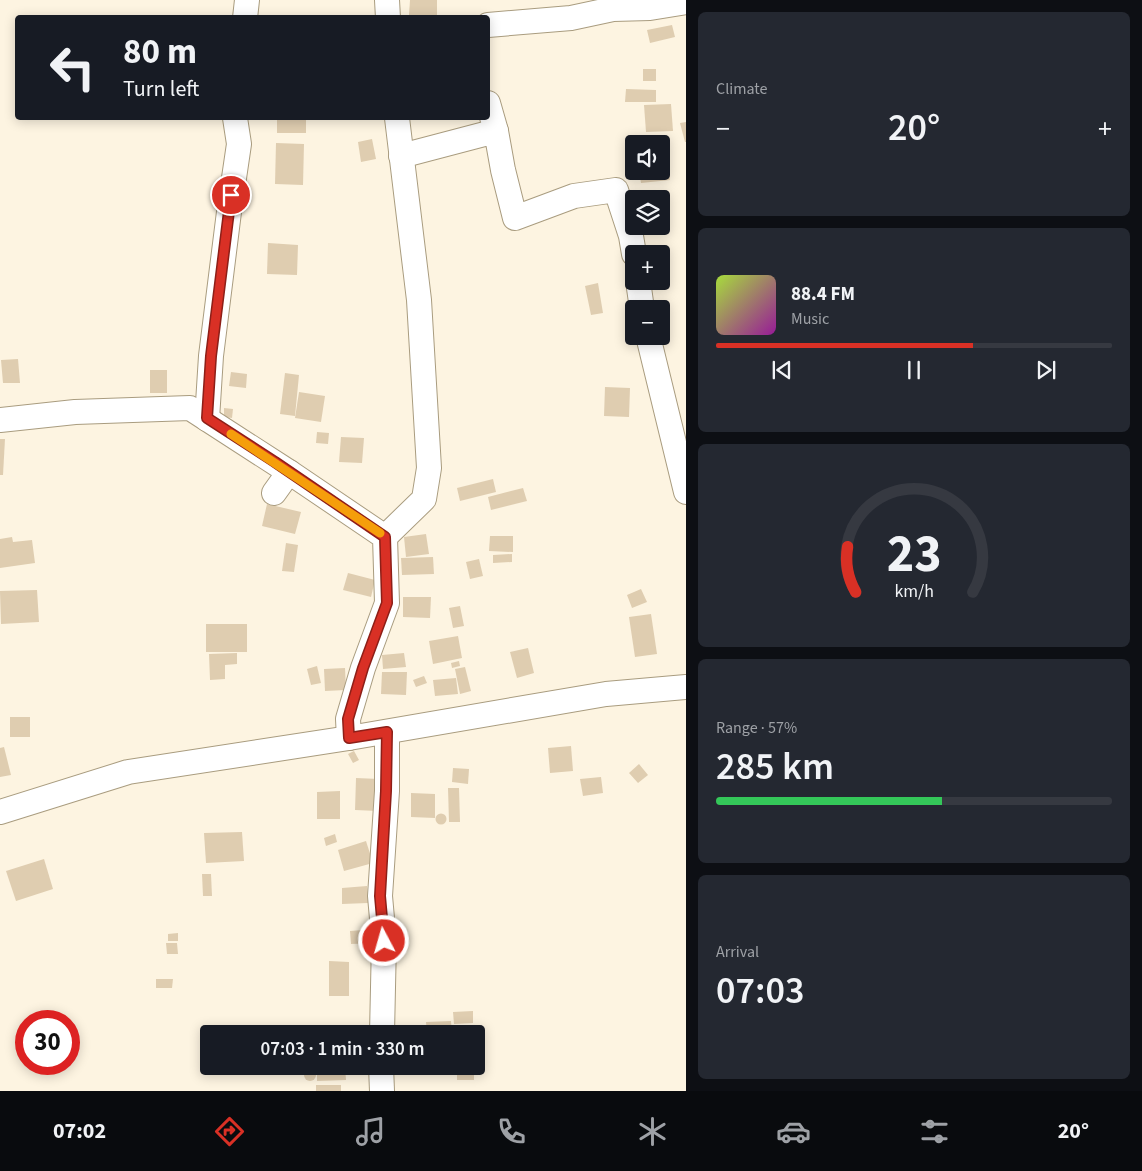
<!DOCTYPE html>
<meta charset="utf-8">
<style>
body{margin:0;font-family:"Source Sans 3",sans-serif;background:#242831;color:#f1f3f6;height:100vh;display:flex;flex-direction:column;font-size:19px;white-space:nowrap}
*{box-sizing:border-box;margin:0}
p{font-size:16px;color:#9ea1a6}
.icon{flex:none;width:28px;height:28px;fill:none;stroke:currentColor;stroke-width:2;stroke-linecap:round;stroke-linejoin:round}
.map{position:relative;flex:1;overflow:hidden}
.panel{display:flex;flex-direction:column;gap:12px;padding:12px;background:#0d0f14;width:456px}
.panel>*{flex:none}
.hud{position:absolute;left:15px;top:15px;width:475px;height:105px;border-radius:5px;box-shadow:0 2px 12px #0003;background:#171b24;color:#f1f3f6;overflow:hidden}
.fabs{position:absolute;left:625px;top:135px;display:grid;gap:10px}
.fabs a{display:grid;place-items:center;width:45px;height:45px;border-radius:5px;background:#171b24;box-shadow:0 2px 12px #0003;font-size:25px}
.speed{position:absolute;left:15px;top:1010px;display:flex;gap:10px;font-size:25px;font-weight:700;text-align:center}
.speed>*{display:grid;place-content:center;width:65px;height:65px;border-radius:50%;background:#171b24;box-shadow:0 2px 12px #0003;line-height:1}
.speed .limit{border:8px solid #d22;background:#fff;color:#111}
.pin{position:absolute;display:grid;place-items:center;width:42px;height:42px;color:#fff;margin:-21px;border:2px solid #fff;border-radius:50%;box-shadow:0 1px 5px #0007}
.me{position:absolute;width:55px;margin:-28px;rotate:354deg;stroke-linejoin:round;filter:drop-shadow(0 0 4px #0008)}
.turn{display:flex;align-items:center;gap:18px;height:105px;padding:0 25px;font-size:22px}
.turn .icon{width:65px;height:65px;stroke-width:2.5}
.turn b{display:block;font-size:35px;line-height:42px}
.big{font-size:38px;font-weight:600;line-height:1.1}
.panel .widget{flex:1;display:flex;flex-direction:column;justify-content:center;gap:8px;min-width:0;padding:0 18px;border-radius:8px;background:#242831}
.panel .dial{align-items:center;gap:0}
.dial svg{height:130px;overflow:visible;fill:none;stroke:#363941;stroke-width:7;stroke-linecap:round;text-anchor:middle}
.dial text{fill:#f1f3f6;stroke:none}
.song{display:flex;align-items:center;gap:15px}
.cover{width:60px;height:60px;border-radius:8px;background:linear-gradient(135deg,hsl(80 70% 55%),hsl(300 70% 35%))}
.played{height:5px;border-radius:2px;background:linear-gradient(90deg,#d93025 65%,#363941 65%)}
.keys{display:flex;justify-content:space-around;direction:ltr}
.heat{display:flex;justify-content:space-between;align-items:center;font-size:28px;direction:ltr}
.charge{height:8px;border-radius:4px;background:linear-gradient(90deg,#34c759 57%,#363941 0)}
.trip{position:absolute;left:200px;top:1025px;width:285px;height:50px;border-radius:5px;background:#171b24;box-shadow:0 2px 12px #0003;font-weight:600;line-height:50px;text-align:center}
.tabs{display:flex;height:80px;justify-content:space-around;align-items:center;background:#090b0e;color:#9ea1a6}
.tabs .icon{width:35px;height:35px}
.tabs .on{color:#d93025}
.tabs b{font-size:22px;color:#f1f3f6}
main{display:flex;flex:1;min-height:0}
.map>svg:first-child{display:block}
.building{fill:#dfcdb0}
.lines{fill:none;stroke-linecap:round;stroke-linejoin:round}
.minor-casing{stroke:#a99c7f;stroke-width:26}
.minor{stroke:#fff;stroke-width:24}
.route-casing{stroke:#8d1f18;stroke-width:12}
.route{stroke:#d93025;stroke-width:9}
.slow{stroke:#f59e0b;stroke-width:9}
</style>
<main>
<div class="map">
<svg width="686" height="1091" viewBox="0 0 686 1091">
<rect width="100%" height="100%" fill="#fdf4e1"/>
<g class="building">
<path d="M410,0H437V15H409Z"/>
<path d="M672,25L675,37L650,43L647,30Z"/>
<rect x="643" y="69" width="13" height="12"/>
<path d="M626,89L656,90V102H625Z"/>
<path d="M671,104L673,131L646,132L644,105Z"/>
<rect x="277" y="118" width="29" height="15"/>
<path d="M686,122V142H685L680,123Z"/>
<path d="M372,139L376,159L361,162L358,142Z"/>
<path d="M276,143L304,144L303,185L275,184Z"/>
<path d="M669,167L670,180L641,183L639,171H661V168Z"/>
<path d="M268,243L298,245L297,275L267,274Z"/>
<path d="M598,283L603,313L591,315L585,286Z"/>
<path d="M18,359L20,383H3L1,360Z"/>
<rect x="150" y="370" width="17" height="23"/>
<path d="M231,372L247,374L246,388L229,386Z"/>
<path d="M285,373L299,375L295,416L280,414Z"/>
<path d="M605,387L630,388L629,417L604,416Z"/>
<path d="M299,392L325,396L321,422L295,418Z"/>
<path d="M224,408L233,409L232,418L224,417Z"/>
<path d="M317,432L329,433L328,444L316,443Z"/>
<path d="M341,437L364,438L362,463L339,462Z"/>
<path d="M0,439H5L3,475H0Z"/>
<path d="M493,479L496,492L460,501L457,488Z"/>
<path d="M523,488L527,501L491,510L488,497Z"/>
<path d="M267,504L301,512L295,534L262,526Z"/>
<path d="M426,534L429,554L406,557L404,537Z"/>
<path d="M490,536H513V552L489,551Z"/>
<path d="M12,537L13,542L32,540L35,563L0,568V539Z"/>
<path d="M286,543L298,545L294,572L282,571Z"/>
<path d="M512,554V562L493,563V555Z"/>
<path d="M433,557L434,574L402,575L401,558Z"/>
<path d="M479,559L483,576L470,579L466,562Z"/>
<path d="M348,573L375,580L371,597L343,590Z"/>
<path d="M641,589L647,602L632,608L627,595Z"/>
<path d="M37,590L39,622L1,624L0,591Z"/>
<path d="M403,597H431L430,618L403,617Z"/>
<path d="M460,606L464,626L453,628L449,608Z"/>
<path d="M651,614L657,654L635,657L629,617Z"/>
<rect x="206" y="624" width="41" height="28"/>
<path d="M458,636L462,658L433,664L429,641Z"/>
<path d="M528,648L534,673L517,678L510,652Z"/>
<path d="M237,653V664L225,665V679L210,680L209,654Z"/>
<path d="M404,653L406,667L383,669L382,655Z"/>
<path d="M459,661L460,666L452,668L451,663Z"/>
<path d="M317,666L321,683L311,685L307,669Z"/>
<path d="M465,667L471,691L460,694L455,669Z"/>
<path d="M345,668L346,690L325,691L324,669Z"/>
<path d="M382,672H407L406,695L381,694Z"/>
<path d="M424,676L427,683L416,687L413,680Z"/>
<path d="M456,678L458,694L435,696L433,680Z"/>
<rect x="10" y="717" width="20" height="20"/>
<path d="M571,746L573,771L550,773L548,748Z"/>
<path d="M4,747L11,775L0,777V748Z"/>
<path d="M354,751L359,760L353,763L348,754Z"/>
<path d="M639,764L648,775L638,783L629,773Z"/>
<path d="M453,768L469,769L468,784L452,782Z"/>
<path d="M601,777L603,793L583,796L580,779Z"/>
<path d="M356,778L379,779L378,811L355,810Z"/>
<path d="M448,788H459L460,822H449Z"/>
<path d="M340,791V819H317V792Z"/>
<path d="M411,793L435,794V818L411,817Z"/>
<circle cx="441" cy="819" r="5.5"/>
<path d="M242,832L244,861L206,863L204,833Z"/>
<path d="M335,834L337,842L326,846L324,838Z"/>
<path d="M366,841L373,863L344,871L338,850Z"/>
<path d="M44,859L53,889L16,901L6,871Z"/>
<path d="M202,874H211L212,896H203Z"/>
<path d="M367,886L368,903L342,904V888Z"/>
<path d="M376,929L377,943L351,944L350,931Z"/>
<path d="M178,933V941H168V934Z"/>
<path d="M166,943H177L178,954H167Z"/>
<path d="M329,961L349,962V996H329Z"/>
<path d="M156,979H173L172,988H156Z"/>
<path d="M473,1011V1023L454,1024L453,1012Z"/>
<path d="M451,1021L452,1034H427L426,1022Z"/>
<path d="M317,1066H345L346,1080L317,1081Z"/>
<rect x="457" y="1066" width="17" height="14"/>
<circle cx="310" cy="1075" r="6"/>
<rect x="316" y="1085" width="25" height="6"/>
</g>
<g class="lines">
<g class="minor-casing">
<g id="minor">
<path d="M387,0L388,18"/>
<path d="M245,18L247,0"/>
<path d="M488,25L571,18L613,9L650,8L686,2"/>
<path d="M488,103L496,131"/>
<path d="M401,156L496,131L503,170L515,218L574,196L616,190L631,236L634,254"/>
<path d="M638,281L642,309"/>
<path d="M648,336L686,492"/>
<path d="M207,419L211,356L229,212L239,144L235,118"/>
<path d="M0,420L75,412L190,408L289,472L274,493"/>
<path d="M289,472L385,537L387,603L363,668L348,719L349,738"/>
<path d="M385,537L424,499L429,468L419,300L397,118"/>
<path d="M0,812L128,772L349,738L606,694L686,687"/>
<path d="M382,1034L384,941L380,896L387,791V732"/>
<path d="M381,1066L382,1091"/>
</g>
</g>
<use href="#minor" class="minor"/>
</g>
<g class="lines">
<g class="route-casing">
<path id="route" d="M231,195L211,356L207,418L275,462L385,537L387,603L363,668L348,719L349,738L387,732L386,791L380,896L384,941"/>
</g>
<use href="#route" class="route"/>
<path class="slow" d="M231,434L380,533"/>
</g>
</svg>
<div class="fabs">
<a><svg class="icon" aria-label="sound" viewBox="0 0 24 24"><path d="M4 9h4l5-4v14l-5-4H4zM17 9q2 3 0 6"/></svg></a>
<a><svg class="icon" aria-label="layers" viewBox="0 0 24 24"><path d="M12 4l9 5-9 5-9-5zM3 14l9 5 9-5"/></svg></a>
<a>+</a>
<a>−</a>
</div>
<div class="speed"><div class="limit">30</div></div>
<div class="pin" style="left:231px;top:195px;background:#d93025"><svg class="icon" aria-label="arrive" viewBox="0 0 24 24"><path d="M6 21V4h12l-3 4 3 4H6"/></svg></div>
<svg class="me" style="left:384px;top:941px" viewBox="-20 -20 40 40"><circle r="17" fill="#d93025" stroke="#fff" stroke-width="3"/><path d="M0-11L8 9 0 5-8 9z" fill="#fff"/></svg>
<div class="trip">07:03 · 1 min · 330 m</div>
<div class="hud">
<div class="turn"><svg class="icon" aria-label="left" viewBox="0 0 24 24"><path d="M17 20v-9H6M10 6l-5 5 5 5"/></svg><div><b>80 m</b>Turn left</div></div>
</div>
</div>
<section class="panel">
<div class="widget"><p>Climate</p>
<div class="heat"><a>−</a><b class="big">20°</b><a>+</a></div>
</div>
<div class="widget">
<div class="song"><i class="cover"></i><div><b>88.4 FM</b><p>Music</p></div></div>
<div class="played"></div>
<div class="keys"><svg class="icon" aria-label="previous" viewBox="0 0 24 24"><path d="M18 5L8 12l10 7zM5 5v14"/></svg><svg class="icon" aria-label="pause" viewBox="0 0 24 24"><path d="M8 5v14M16 5v14"/></svg><svg class="icon" aria-label="next" viewBox="0 0 24 24"><path d="M6 5l10 7-10 7zM19 5v14"/></svg></div>
</div>
<div class="widget dial"><svg viewBox="0 0 100 80">
<path d="M14 69A42 42 0 1 1 86 69"/>
<path d="M14 69A42 42 0 0 1 9 41" stroke="#d93025"/>
<text x="50" y="56" font-size="32" font-weight="700">23</text>
<text x="50" y="72" font-size="11">km/h</text>
</svg></div>
<div class="widget"><p>Range · 57%</p><b class="big">285 km</b><div class="charge"></div></div>
<div class="widget"><p>Arrival</p><b class="big">07:03</b></div>
</section>
</main>
<nav class="tabs">
<b>07:02</b>
<svg class="icon on" aria-label="directions" viewBox="0 0 24 24"><path d="M12 3l9 9-9 9-9-9zM9 14v-3h6M13 9l2 2-2 2"/></svg>
<svg class="icon" aria-label="music" viewBox="0 0 24 24"><path d="M9 18V5l10-2v13"/><circle cx="6" cy="18" r="3"/><circle cx="16" cy="16" r="3"/></svg>
<svg class="icon" aria-label="phone" viewBox="0 0 24 24"><path d="M5 4h4l2 5-3 2q2 4 5 5l2-3 5 2v4C11 20 4 13 5 4z"/></svg>
<svg class="icon" aria-label="climate" viewBox="0 0 24 24"><path d="M12 3v18M4 7l16 10M4 17L20 7"/></svg>
<svg class="icon" aria-label="car" viewBox="0 0 24 24"><path d="M5 17H2v-5l4-1 3-4h7l3 4 3 1v5h-3M9 17h6M6 11h13"/><circle cx="7" cy="17" r="2"/><circle cx="17" cy="17" r="2"/></svg>
<svg class="icon" aria-label="filters" viewBox="0 0 24 24"><path d="M4 7h16M4 17h16"/><circle cx="9" cy="7" r="2"/><circle cx="15" cy="17" r="2"/></svg>
<b>20°</b>
</nav>
